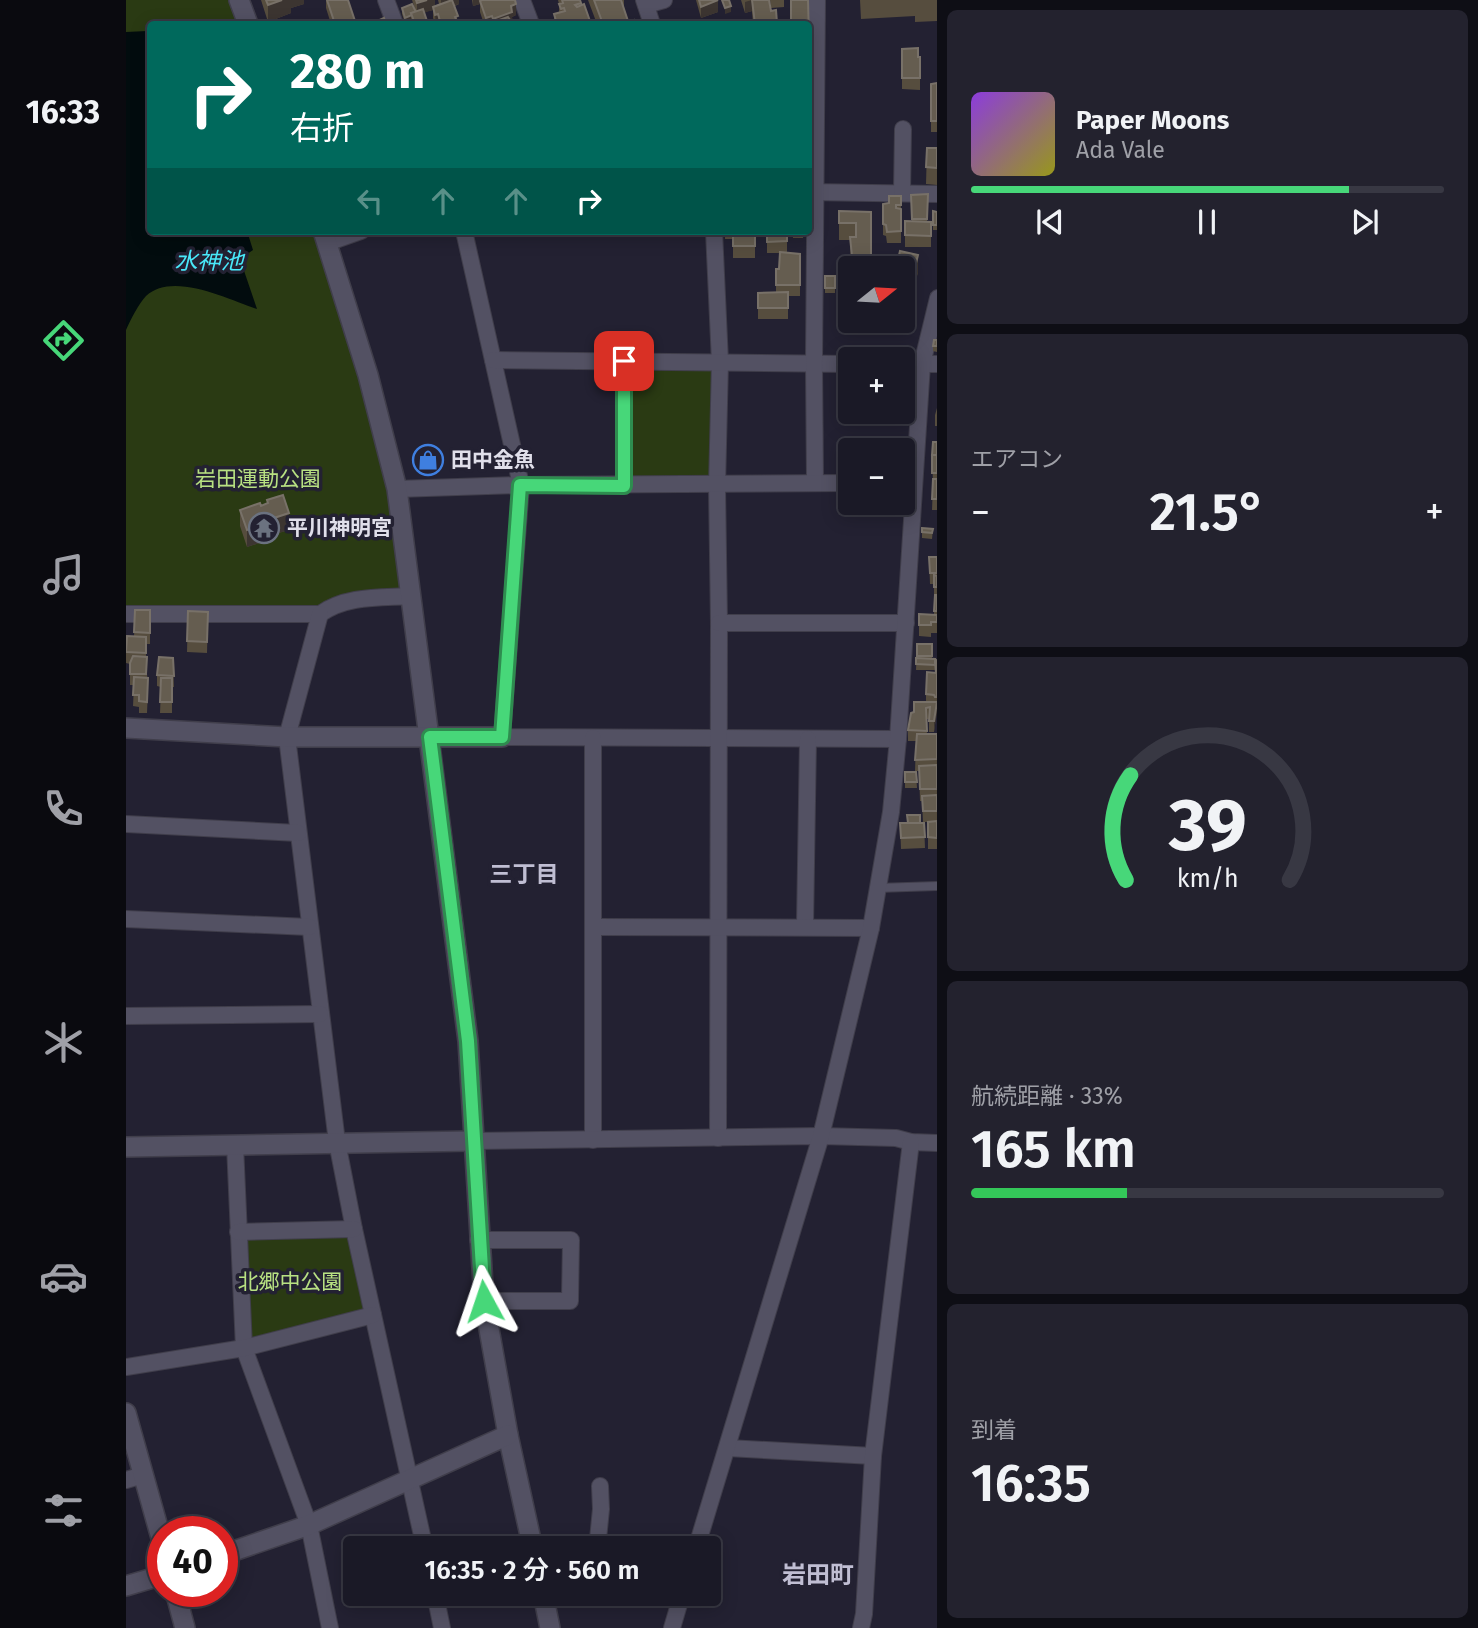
<!DOCTYPE html>
<html lang="ja">
<meta charset="utf-8">
<style>
body{margin:0;font-family:"Fira Sans","Noto Sans JP",sans-serif;background:#23222e;color:#f1f3f6;height:100vh;display:flex;flex-direction:column;font-size:26px;white-space:nowrap}
*{box-sizing:border-box;margin:0}
p{font-size:23px;color:#9fa0a7}
.icon{flex:none;width:38px;height:38px;fill:none;stroke:currentColor;stroke-width:2;stroke-linecap:round;stroke-linejoin:round}
.map{position:relative;flex:1;overflow:hidden}
.sheet{display:flex;flex-direction:column;gap:10px;padding:10px;background:#0e0e15;width:541px}
.sheet>*{flex:none}
.banner{position:absolute;left:21px;top:21px;width:665px;height:214px;border-radius:7px;box-shadow:0 4px 18px #0003,0 0 0 2px #383843;background:#00695c;color:#fff;overflow:hidden}
.needle{width:46px;rotate:72deg}
.fabs{position:absolute;left:712px;top:256px;display:grid;gap:14px}
.fabs a{display:grid;place-items:center;width:77px;height:77px;border-radius:7px;background:#1a1926;box-shadow:0 4px 18px #0003,0 0 0 2px #383843;font-size:35px}
.speed{position:absolute;left:21px;top:1516px;display:flex;gap:14px;font-size:35px;font-weight:700;text-align:center}
.speed>*{display:grid;place-content:center;width:91px;height:91px;border-radius:50%;background:#1a1926;box-shadow:0 4px 18px #0003,0 0 0 2px #383843;line-height:1}
.speed .limit{border:10px solid #d22;background:#fff;color:#111}
.pin{position:absolute;display:grid;place-items:center;width:60px;height:60px;color:#fff;margin:-30px;border-radius:14px;box-shadow:0 4px 10px #0006}
.me{position:absolute;width:77px;margin:-38px;rotate:355deg;stroke-linejoin:round;filter:drop-shadow(0 0 5px #0008)}
.turn{display:flex;align-items:center;gap:24px;height:147px;padding:0 28px;font-size:32px}
.turn .icon{width:91px;height:91px;stroke-width:2.5}
.turn b{display:block;font-size:49px;line-height:60px}
.lanes{display:flex;align-items:center;height:66px;padding:0 28px;background:#0003;justify-content:center;gap:35px;direction:ltr}
.lanes .off{opacity:.35}
.big{font-size:52px;font-weight:600;line-height:1.1}
.sheet .widget{flex:1;display:flex;flex-direction:column;justify-content:center;gap:10px;min-width:0;padding:0 24px;border-radius:10px;background:#23222e}
.sheet .dial{align-items:center;gap:0}
.dial svg{height:182px;overflow:visible;fill:none;stroke:#383843;stroke-width:7;stroke-linecap:round;text-anchor:middle}
.dial text{fill:#f1f3f6;stroke:none}
.song{display:flex;align-items:center;gap:21px}
.cover{width:84px;height:84px;border-radius:10px;background:linear-gradient(135deg,hsl(270 70% 55%),hsl(60 70% 35%))}
.played{height:7px;border-radius:4px;background:linear-gradient(90deg,#47d779 80%,#383843 80%)}
.keys{display:flex;justify-content:space-around;direction:ltr}
.heat{display:flex;justify-content:space-between;align-items:center;font-size:38px;direction:ltr}
.charge{height:10px;border-radius:5px;background:linear-gradient(90deg,#34c759 33%,#383843 0)}
.trip{position:absolute;left:217px;top:1536px;width:378px;height:70px;border-radius:7px;background:#1a1926;box-shadow:0 4px 18px #0003,0 0 0 2px #383843;font-weight:600;line-height:70px;text-align:center}
main{display:flex;flex:1;min-height:0}
.dock{display:flex;flex-direction:column;width:126px;justify-content:space-around;align-items:center;background:#0a0a0f;color:#9fa0a7}
.dock .icon{width:49px;height:49px}
.dock .selected{color:#47d779}
.dock b{font-size:32px;color:#f1f3f6}
.map>svg:first-child{display:block}
.green{fill:#2a3a13}
.water{fill:#020c0e}
.lines{fill:none;stroke-linecap:round;stroke-linejoin:round}
.service-casing{stroke:#403e4b;stroke-width:10}
.minor-casing{stroke:#403e4b;stroke-width:18}
.tertiary-casing{stroke:#403e4b;stroke-width:22}
.service{stroke:#535163;stroke-width:8}
.minor{stroke:#535163;stroke-width:16}
.tertiary{stroke:#535163;stroke-width:19}
.wall{fill:#564d3e}
.shaded-wall{fill:#3c3531}
.building{fill:#655d50;stroke:#787168;stroke-width:2}
.route-casing{stroke:#2e8c4f;stroke-width:18}
.route{stroke:#47d779;stroke-width:12}
.labels{text-anchor:middle;dominant-baseline:central;stroke-width:7;stroke-linejoin:round;paint-order:stroke}
.poi-label{font-size:21px;font-weight:bold;fill:#e0dfea;stroke:#232132;text-anchor:start}
.park-label{font-size:21px;fill:#b8e182;stroke:#232132}
.water-label{font-size:23px;font-style:italic;fill:#49e8f9;stroke:#232132}
.neighbourhood-label{font-size:23px;font-weight:bold;fill:#c0bed3;stroke:#232132}
.quarter-label{font-size:24px;font-weight:bold;fill:#c0bed3;stroke:#232132}
</style>
<main>
<nav class="dock">
<b>16:33</b>
<svg class="icon selected" aria-label="directions" viewBox="0 0 24 24"><path d="M12 3l9 9-9 9-9-9zM9 14v-3h6M13 9l2 2-2 2"/></svg>
<svg class="icon" aria-label="music" viewBox="0 0 24 24"><path d="M9 18V5l10-2v13"/><circle cx="6" cy="18" r="3"/><circle cx="16" cy="16" r="3"/></svg>
<svg class="icon" aria-label="phone" viewBox="0 0 24 24"><path d="M5 4h4l2 5-3 2q2 4 5 5l2-3 5 2v4C11 20 4 13 5 4z"/></svg>
<svg class="icon" aria-label="climate" viewBox="0 0 24 24"><path d="M12 3v18M4 7l16 10M4 17L20 7"/></svg>
<svg class="icon" aria-label="car" viewBox="0 0 24 24"><path d="M5 17H2v-5l4-1 3-4h7l3 4 3 1v5h-3M9 17h6M6 11h13"/><circle cx="7" cy="17" r="2"/><circle cx="17" cy="17" r="2"/></svg>
<svg class="icon" aria-label="filters" viewBox="0 0 24 24"><path d="M4 7h16M4 17h16"/><circle cx="9" cy="7" r="2"/><circle cx="15" cy="17" r="2"/></svg>
</nav>
<div class="map">
<svg width="812" height="1628" viewBox="0 0 812 1628">
<rect width="100%" height="100%" fill="#232132"/>
<g class="green">
<path d="M0,0H113L122,24H24V231H197L242,375L285,596L203,608L0,613Z"/>
<path d="M498,361L585,362L592,372V474L579,484L498,486Z"/>
<path d="M223,1236L241,1311L121,1339L117,1237Z"/>
</g>
<path class="water" d="M21,31L24,32V231H121L127,250L114,259L131,309C102,299 46,271 20,296C12,305 5,319 0,330V32Z"/>
<g class="lines">
<g class="service-casing">
<path id="service" d="M751,888L812,886"/>
</g>
<g class="minor-casing">
<g id="minor">
<path d="M260,0L269,24"/>
<path d="M396,0L405,24"/>
<path d="M518,0L526,24"/>
<path d="M520,5L538,0"/>
<path d="M682,192L812,194"/>
<path d="M776,193L777,129"/>
<path d="M338,231L395,485L376,737L772,739"/>
<path d="M588,231L594,362L591,486L593,623L592,1138"/>
<path d="M201,243L235,231"/>
<path d="M367,360L724,364"/>
<path d="M498,361V486"/>
<path d="M777,364H812"/>
<path d="M689,483L688,363L691,0"/>
<path d="M271,489L395,485L724,483"/>
<path d="M0,614H194C221,595 255,598 285,596"/>
<path d="M194,614L161,737L211,1142L228,1229L299,1549"/>
<path d="M593,623H780"/>
<path d="M0,824L172,833"/>
<path d="M0,919L183,927"/>
<path d="M679,926L682,739"/>
<path d="M468,927L745,928"/>
<path d="M0,1016L194,1014"/>
<path d="M467,1140V738"/>
<path d="M346,1141L695,1136L770,1138L785,1142L812,1143"/>
<path d="M109,1145L118,1348L183,1525L204,1628"/>
<path d="M112,1232L228,1229"/>
<path d="M352,1240H445L444,1301H358"/>
<path d="M0,1367L118,1348L247,1315"/>
<path d="M602,1448L747,1456"/>
<path d="M0,1480L17,1475"/>
<path d="M471,1549L475,1509L474,1486"/>
<path d="M570,1549L695,1136L745,928L765,812L772,739L796,364L812,298"/>
<path d="M309,1594L316,1628"/>
<path d="M546,1628L556,1594"/>
<path d="M735,1628L738,1614L747,1456L785,1142"/>
</g>
</g>
<g class="tertiary-casing">
<g id="tertiary">
<path d="M113,0L122,24"/>
<path d="M197,231L242,375L271,489L342,1041L358,1301L382,1435L407,1549"/>
<path d="M0,728L161,737H376"/>
<path d="M0,1147L346,1141"/>
<path d="M0,1413L37,1545"/>
<path d="M96,1555L183,1525L382,1435"/>
<path d="M0,1586L37,1575"/>
<path d="M49,1591L59,1628"/>
<path d="M417,1594L424,1628"/>
</g>
</g>
<use href="#service" class="service"/>
<use href="#minor" class="minor"/>
<use href="#tertiary" class="tertiary"/>
</g>
<g class="wall">
<path d="M135,0H178V4L165,8V13L142,22Z"/>
<path d="M200,0H222L230,24H205L200,8Z"/>
<path d="M286,0H309V6L313,4L312,0H333V4L329,6L332,24H340H309L307,18V10L298,12L302,24H285V21L279,23L276,14V8L290,12Z"/>
<path d="M346,0H389L390,15L386,17L387,24H358L354,12V4L347,6Z"/>
<path d="M432,0H454L455,5L465,24H428V14L433,13V4Z"/>
<path d="M462,0H498V10L502,21L509,24H471Z"/>
<path d="M570,0H592V12L575,18Z"/>
<path d="M615,0H643L645,11L651,24H627L626,11L619,13Z"/>
<path d="M644,0H658V7L645,8Z"/>
<path d="M734,0H811V21L789,22V16L735,19Z"/>
<path d="M776,49L794,57V90L776,89Z"/>
<path d="M811,83V132H805V84Z"/>
<path d="M801,148H811V185L800,184Z"/>
<path d="M802,194L801,222H805V247H779V221H786L785,195Z"/>
<path d="M775,196V243H761L760,236L757,235V204L763,203Z"/>
<path d="M713,211L745,212V268H724V315H715L716,266H725L724,240H713Z"/>
<path d="M807,211L811,212V230H807Z"/>
<path d="M599,231L608,233H629V258H607V239H599Z"/>
<path d="M641,231H661V252L656,253L674,254V296H662V319H632V293H650V269H653L654,253H641Z"/>
<path d="M667,231H678L677,238H667Z"/>
<path d="M777,268L792,272L780,321L777,320Z"/>
<rect x="699" y="276" width="10" height="17"/>
<path d="M811,340V352L807,351V346Z"/>
<path d="M811,408V426H809V415Z"/>
<path d="M811,442V510H806L807,484L806,455Z"/>
<path d="M141,500L163,530L149,534V538L121,547L114,526V510L135,506L141,504Z"/>
<path d="M796,528L807,529L806,539L796,538Z"/>
<path d="M803,557H811V633H805V637L793,636V614L808,615V584H804Z"/>
<path d="M9,610H24V644H20V657L22,689L21,713H13V707L7,706L8,685H4V664L0,663V648L8,637Z"/>
<path d="M62,611L82,612L81,653L61,652Z"/>
<path d="M791,644H806V659L809,662L811,660V709L808,732H803V719H800L801,734H811V849H802V822H797L796,801H794L793,771H789L790,741H782V730L788,712L800,702V694L809,673V670H790Z"/>
<path d="M47,658L48,687H46V713H34L35,687L31,686V675Z"/>
<path d="M779,772H790L791,788H779Z"/>
<path d="M781,815L794,823H798L799,848L775,849L774,823H782Z"/>
</g>
<g class="shaded-wall">
<path d="M156,0H178V4L165,8V13L142,22V5Z"/>
<path d="M301,0H309V9L307,7V10L291,15V3Z"/>
<path d="M315,0H333V4L315,10Z"/>
<path d="M347,0H365L354,1V4L347,6Z"/>
<path d="M592,0V12L575,18V7Z"/>
<path d="M626,0V11L619,13V2Z"/>
<path d="M390,4V15L386,17V24H367V19L385,6Z"/>
<path d="M605,6V12L599,14V8Z"/>
<path d="M312,14V24H310L309,15Z"/>
<path d="M285,15V21L279,23V18Z"/>
<path d="M366,16V24H360V18Z"/>
<path d="M792,255V272L780,321V304Z"/>
<path d="M163,513V530L149,534V538L121,547V530L148,518Z"/>
<path d="M811,702V713L808,732V721Z"/>
</g>
<g class="building">
<path d="M140,0H156L142,5Z"/>
<path d="M201,0H222L230,24H209Z"/>
<path d="M290,0H301L291,3Z"/>
<path d="M326,0L332,16L329,17L332,24H310L309,23L314,21L312,14L309,15L307,7Z"/>
<path d="M356,0H389L390,4L385,6L386,12L367,19L366,16L360,18L354,1Z"/>
<path d="M436,0H454L455,3L449,5L451,7L458,4L465,24H431L428,14L439,11L438,8L435,9L433,4L437,3Z"/>
<path d="M468,0H495L502,21L508,20L509,24H477Z"/>
<path d="M573,0H592L575,7Z"/>
<path d="M596,0H603L605,6L599,8Z"/>
<path d="M626,0H643L645,11L650,10L651,23L648,24H629Z"/>
<path d="M665,0H682L683,38L682,24H665Z"/>
<path d="M286,4L290,12L285,13L286,15L279,18L276,8Z"/>
<path d="M297,9L302,24H289L285,13Z"/>
<path d="M382,17L387,24H362Z"/>
<path d="M258,18L260,24H245Z"/>
<path d="M339,21L340,24H330Z"/>
<path d="M355,21L356,24H344Z"/>
<path d="M792,48V57H794V78H776V49Z"/>
<path d="M811,83V121H805V84Z"/>
<rect x="682" y="107" width="1" height="25"/>
<path d="M801,148H811V168L800,167Z"/>
<path d="M802,194L801,219H786L785,195Z"/>
<path d="M763,196H775V205H770V208L775,209V231L761,232L760,225L757,224V204L763,203Z"/>
<path d="M713,211L745,212V257L726,256L724,237H730V223H713Z"/>
<path d="M807,211L811,212V225H807Z"/>
<path d="M779,221L805,222V236L779,235Z"/>
<rect x="599" y="231" width="9" height="2"/>
<path d="M641,231H661V241L641,242Z"/>
<rect x="607" y="233" width="22" height="13"/>
<path d="M774,251L792,255L780,304L777,303V268H770Z"/>
<path d="M654,252L674,254V285H650V269H653Z"/>
<rect x="732" y="265" width="13" height="3"/>
<path d="M716,266H727V268H724V298H715Z"/>
<rect x="699" y="276" width="10" height="12"/>
<path d="M662,292V308H632V293Z"/>
<path d="M808,340H811V346H807Z"/>
<path d="M807,442H811V455H806Z"/>
<rect x="806" y="455" width="5" height="18"/>
<path d="M807,479H811V499H806Z"/>
<path d="M157,495L163,513L148,518L149,521L121,530L114,510L134,503L135,506L142,503L141,500Z"/>
<path d="M796,528L807,529L806,533L796,532Z"/>
<path d="M803,557H811V573H804Z"/>
<path d="M808,575L811,576V587H808Z"/>
<path d="M809,595H811V611H808Z"/>
<path d="M9,610H24V633L8,632Z"/>
<path d="M62,611L82,612L81,642L61,641Z"/>
<path d="M793,614L811,615V622H805V625H793Z"/>
<path d="M1,636L20,637V653L0,652Z"/>
<rect x="791" y="644" width="15" height="12"/>
<path d="M7,656L21,657L20,674H4V663Z"/>
<path d="M33,657L47,658L48,676L31,675Z"/>
<path d="M790,658L809,659V665L790,664Z"/>
<path d="M811,660V697H809L808,695L800,694L801,672L810,673L809,662Z"/>
<path d="M8,677L22,678L21,702L13,701V695H7Z"/>
<path d="M35,678H46V702H34Z"/>
<path d="M788,702H811L808,721H803L804,707L800,708L801,731L782,730L785,713L788,712Z"/>
<path d="M791,734H811V759L789,760Z"/>
<path d="M811,765V789H794L793,766Z"/>
<path d="M779,772H790L791,782H779Z"/>
<path d="M811,795V811H797L796,796Z"/>
<path d="M781,815H794V823H782Z"/>
<path d="M811,821V838L802,837V822Z"/>
<path d="M774,823H798L799,837L775,838Z"/>
</g>
<g class="lines">
<g class="route-casing">
<path id="route" d="M358,1301L342,1041L304,737H376L394,485L498,486V361"/>
</g>
<use href="#route" class="route"/>
</g>
<defs>
<g id="shop-ring" transform="scale(1.575)"><circle r="9.5" fill="#232132" stroke="#3f7fe0" stroke-width="1.5"/><path d="M-5-2.5h2.3a2.7 3.5 0 0 1 5.4 0H5L5.5 6h-11ZM-1.5-2.5h3a1.5 2.3 0 0 0-3 0Z" fill="#3f7fe0"/></g>
<g id="temple-ring" transform="scale(1.575)"><circle r="9.5" fill="#232132" stroke="#6b7280" stroke-width="1.5"/><path d="M0-6L5-2H3V0L6.5 2.5H4V6H1.5V3h-3V6H-4V2.5H-6.5L-3 0V-2H-5Z" fill="#6b7280"/></g>
</defs>
<g fill-rule="evenodd">
<use href="#shop-ring" x="302" y="460"/>
<use href="#temple-ring" x="138" y="528"/>
</g>
<g class="labels">
<g class="poi-label">
<text x="325" y="460">田中金魚</text>
<text x="161" y="528">平川神明宮</text>
</g>
<g class="park-label">
<text x="132" y="479">岩田運動公園</text>
<text x="164" y="1282">北郷中公園</text>
</g>
<g class="water-label">
<text x="83" y="261">水神池</text>
</g>
<g class="neighbourhood-label">
<text x="398" y="874">三丁目</text>
</g>
<g class="quarter-label">
<text x="692" y="1575">岩田町</text>
</g>
</g>
</svg>
<div class="fabs">
<a><svg class="needle" viewBox="-14 -14 28 28"><path d="M0-13l5 13h-10z" fill="#e53935"/><path d="M0 13l5-13h-10z" fill="#9fa0a7"/></svg></a>
<a>+</a>
<a>−</a>
</div>
<div class="speed"><div class="limit">40</div></div>
<div class="pin" style="left:498px;top:361px;background:#d93025"><svg class="icon" aria-label="arrive" viewBox="0 0 24 24"><path d="M6 21V4h12l-3 4 3 4H6"/></svg></div>
<svg class="me" style="left:358px;top:1301px" viewBox="-20 -20 40 40"><path d="M0-17L14 15 0 8-14 15z" fill="#47d779" stroke="#fff" stroke-width="4"/></svg>
<div class="trip">16:35 · 2 分 · 560 m</div>
<div class="banner">
<div class="turn"><svg class="icon" aria-label="right" viewBox="0 0 24 24"><path d="M7 20v-9h11M14 6l5 5-5 5"/></svg><div><b>280 m</b>右折</div></div>
<div class="lanes"><svg class="icon off" aria-label="left" viewBox="0 0 24 24"><path d="M17 20v-9H6M10 6l-5 5 5 5"/></svg><svg class="icon off" aria-label="ahead" viewBox="0 0 24 24"><path d="M12 20V5M6 11l6-6 6 6"/></svg><svg class="icon off" aria-label="ahead" viewBox="0 0 24 24"><path d="M12 20V5M6 11l6-6 6 6"/></svg><svg class="icon" aria-label="right" viewBox="0 0 24 24"><path d="M7 20v-9h11M14 6l5 5-5 5"/></svg></div>
</div>
</div>
<section class="sheet">
<div class="widget">
<div class="song"><i class="cover"></i><div><b>Paper Moons</b><p>Ada Vale</p></div></div>
<div class="played"></div>
<div class="keys"><svg class="icon" aria-label="previous" viewBox="0 0 24 24"><path d="M18 5L8 12l10 7zM5 5v14"/></svg><svg class="icon" aria-label="pause" viewBox="0 0 24 24"><path d="M8 5v14M16 5v14"/></svg><svg class="icon" aria-label="next" viewBox="0 0 24 24"><path d="M6 5l10 7-10 7zM19 5v14"/></svg></div>
</div>
<div class="widget"><p>エアコン</p>
<div class="heat"><a>−</a><b class="big">21.5°</b><a>+</a></div>
</div>
<div class="widget dial"><svg viewBox="0 0 100 80">
<path d="M14 69A42 42 0 1 1 86 69"/>
<path d="M14 69A42 42 0 0 1 16 23" stroke="#47d779"/>
<text x="50" y="56" font-size="32" font-weight="700">39</text>
<text x="50" y="72" font-size="11">km/h</text>
</svg></div>
<div class="widget"><p>航続距離 · 33%</p><b class="big">165 km</b><div class="charge"></div></div>
<div class="widget"><p>到着</p><b class="big">16:35</b></div>
</section>
</main>
